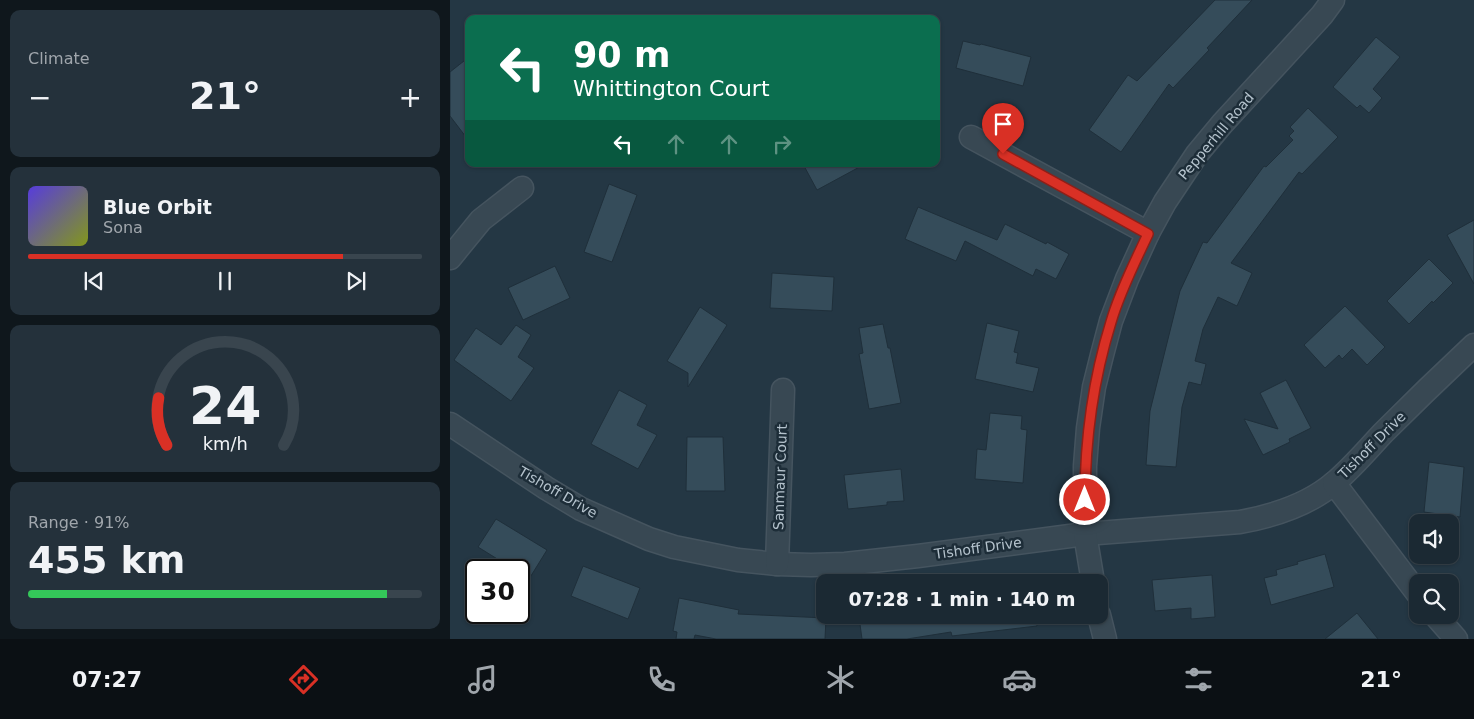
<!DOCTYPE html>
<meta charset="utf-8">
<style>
body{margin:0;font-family:"DejaVu Sans",sans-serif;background:#24313b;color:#f1f3f6;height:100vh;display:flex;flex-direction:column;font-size:19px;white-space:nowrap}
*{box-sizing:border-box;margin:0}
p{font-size:16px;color:#a0a6ac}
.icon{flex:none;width:28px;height:28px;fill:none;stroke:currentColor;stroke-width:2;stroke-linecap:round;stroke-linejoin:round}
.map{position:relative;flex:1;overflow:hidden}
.side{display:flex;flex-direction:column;gap:10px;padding:10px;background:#0f171c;width:450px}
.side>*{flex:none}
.top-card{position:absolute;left:15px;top:15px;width:475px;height:152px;border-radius:10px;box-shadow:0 1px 4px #0004,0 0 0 1px #39454e;background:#0b6e4f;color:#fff;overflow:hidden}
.buttons{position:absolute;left:959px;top:514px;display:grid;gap:10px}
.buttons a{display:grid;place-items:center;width:50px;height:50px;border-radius:10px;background:#1b2933;box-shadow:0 1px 4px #0004,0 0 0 1px #39454e;font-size:25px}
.speed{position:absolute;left:15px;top:559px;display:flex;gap:10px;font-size:25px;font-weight:700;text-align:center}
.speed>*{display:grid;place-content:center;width:65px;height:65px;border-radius:50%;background:#1b2933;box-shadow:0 1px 4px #0004,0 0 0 1px #39454e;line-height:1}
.speed .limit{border:2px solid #111;border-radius:8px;background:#fff;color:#111}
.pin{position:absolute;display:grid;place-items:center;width:42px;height:42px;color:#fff;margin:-51px -21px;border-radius:50% 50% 50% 0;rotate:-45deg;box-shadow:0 0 5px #0007}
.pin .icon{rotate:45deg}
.me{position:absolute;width:55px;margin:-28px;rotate:0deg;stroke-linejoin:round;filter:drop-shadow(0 0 4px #0008)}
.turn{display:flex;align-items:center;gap:18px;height:105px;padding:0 25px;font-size:22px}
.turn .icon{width:65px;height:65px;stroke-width:2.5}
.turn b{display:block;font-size:35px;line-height:42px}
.lanes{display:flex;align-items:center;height:48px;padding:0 25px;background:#0003;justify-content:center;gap:25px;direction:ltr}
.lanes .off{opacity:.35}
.big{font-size:38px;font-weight:600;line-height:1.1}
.side .tile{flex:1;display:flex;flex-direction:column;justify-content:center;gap:8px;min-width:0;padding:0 18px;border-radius:10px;background:#24313b}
.side .dial{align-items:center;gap:0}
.dial svg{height:130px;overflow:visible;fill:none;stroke:#39454e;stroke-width:7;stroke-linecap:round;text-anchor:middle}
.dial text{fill:#f1f3f6;stroke:none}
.song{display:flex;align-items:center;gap:15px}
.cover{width:60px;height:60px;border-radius:8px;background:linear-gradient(135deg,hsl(250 70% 55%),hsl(70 70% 35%))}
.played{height:5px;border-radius:2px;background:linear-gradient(90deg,#d93025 80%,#39454e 80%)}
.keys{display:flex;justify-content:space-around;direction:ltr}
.heat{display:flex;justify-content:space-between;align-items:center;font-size:28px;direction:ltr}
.charge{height:8px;border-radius:4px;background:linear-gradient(90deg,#34c759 91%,#39454e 0)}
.trip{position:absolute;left:366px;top:574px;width:292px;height:50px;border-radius:10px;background:#1b2933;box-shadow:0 1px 4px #0004,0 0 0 1px #39454e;font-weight:600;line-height:50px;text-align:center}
.menu{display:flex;height:80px;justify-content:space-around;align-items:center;background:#0b1014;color:#a0a6ac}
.menu .icon{width:35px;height:35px}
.menu .on{color:#d93025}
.menu b{font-size:22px;color:#f1f3f6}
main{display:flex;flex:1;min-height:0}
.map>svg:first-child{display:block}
.building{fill:#354c5a;stroke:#1f2f3a}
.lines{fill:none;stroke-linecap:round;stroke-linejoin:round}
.minor-casing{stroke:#45545f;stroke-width:25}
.minor{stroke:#384853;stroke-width:22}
.route-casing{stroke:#8d1f18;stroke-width:12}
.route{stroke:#d93025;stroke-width:9}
.labels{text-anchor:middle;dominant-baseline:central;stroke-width:5;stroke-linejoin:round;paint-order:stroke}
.street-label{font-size:14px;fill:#b5c3cd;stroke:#1d2d38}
</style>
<main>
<section class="side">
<div class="tile"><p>Climate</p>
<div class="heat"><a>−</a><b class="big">21°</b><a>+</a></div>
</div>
<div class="tile">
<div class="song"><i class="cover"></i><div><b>Blue Orbit</b><p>Sona</p></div></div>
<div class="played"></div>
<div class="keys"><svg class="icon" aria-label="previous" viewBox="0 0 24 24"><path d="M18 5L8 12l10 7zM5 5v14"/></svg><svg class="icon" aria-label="pause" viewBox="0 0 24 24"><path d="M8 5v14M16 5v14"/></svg><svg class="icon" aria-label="next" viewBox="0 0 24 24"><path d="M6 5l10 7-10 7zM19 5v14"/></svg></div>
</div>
<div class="tile dial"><svg viewBox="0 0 100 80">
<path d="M14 69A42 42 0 1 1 86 69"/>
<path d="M14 69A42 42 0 0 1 9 40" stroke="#d93025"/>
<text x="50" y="56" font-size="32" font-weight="700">24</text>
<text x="50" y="72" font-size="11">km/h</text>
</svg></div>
<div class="tile"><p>Range · 91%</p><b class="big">455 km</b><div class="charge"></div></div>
</section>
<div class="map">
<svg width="1024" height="639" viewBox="0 0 1024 639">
<rect width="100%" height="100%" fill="#243744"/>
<g class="building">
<path d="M765,0H802L757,48L759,50L723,88L719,84L671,152L639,130L678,75L687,81Z"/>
<path d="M926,37L950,57L923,89L932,98L919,113L910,105L907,108L883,87Z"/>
<path d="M513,41L530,45L531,44L581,57L573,86L506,68Z"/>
<path d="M19,57V141L0,116V72Z"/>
<path d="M858,108L888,137L852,174L849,172L781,263L802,273L787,306L768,297L753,329L745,361L756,364L751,385L739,382L732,407L726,467L696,465L700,411L730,291L753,242L757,243L814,166L816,167L843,140L839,136L844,131L840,127Z"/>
<path d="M353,164H415L367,190Z"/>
<path d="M159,184L187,195L162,262L134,252Z"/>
<path d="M468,207L547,240L555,224L596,244L597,242L619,254L606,279L586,269L583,276L515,241L506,261L455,239Z"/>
<path d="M1024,220V284L997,235Z"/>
<path d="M979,259L1003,283L983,303L982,301L959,324L937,301Z"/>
<path d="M105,266L120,298L73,320L58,288Z"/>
<path d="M322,273L384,277L382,311L320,308Z"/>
<path d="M895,306L935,347L917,365L902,349L892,359L889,355L875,368L854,345Z"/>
<path d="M250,307L277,325L238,387V373L217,361Z"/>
<path d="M537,323L569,331L564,352L568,353L566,363L589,368L583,392L525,379Z"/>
<path d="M433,324L438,348H440L451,403L419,409L409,354L413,353L409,328Z"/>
<path d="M66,325L81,335L68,357L84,368L61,401L4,360L26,328L51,345Z"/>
<path d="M836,380L861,428L839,439L840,442L813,455L794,419L828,429L810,393Z"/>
<path d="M169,390L197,405L187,425L207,435L188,469L141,444Z"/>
<path d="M540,413L572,416L571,429L577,430L573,483L525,479L527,449L536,450Z"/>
<path d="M237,437H273L275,491H236Z"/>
<path d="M979,462L1014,467L1010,517L974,512Z"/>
<path d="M451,469L454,501L437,502V505L398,509L394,475Z"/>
<path d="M46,519L97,550L79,579L69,572V570H65L28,547Z"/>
<path d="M875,554L884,587L821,605L814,578L827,575L826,570L848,564L847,562Z"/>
<path d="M133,566L190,588L178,619L121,596Z"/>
<path d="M762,575L765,617L741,619V608L705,611L702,580Z"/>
<path d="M229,598L289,610L288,614L376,618L375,639H266L245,635L244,639H226L227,632L223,631Z"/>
<path d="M907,613L928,639H875Z"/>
<path d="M422,615H586L587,626L502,636L501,632L457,639H412L409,617Z"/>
</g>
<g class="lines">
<g class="minor-casing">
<g id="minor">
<path d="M521,137L698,233"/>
<path d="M0,258L31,220L72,188"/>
<path d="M0,424L96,488L131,509L199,539L224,547L288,560L327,564L361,565L395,564L468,556L635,534L790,522C823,516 858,505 884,483C902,468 917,450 933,433C963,403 993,374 1024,345"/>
<path d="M884,483L968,594"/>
<path d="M327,564L333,390"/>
<path d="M643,582L635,534V466L638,428L644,387L652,355L661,321L677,279L698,233L715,202L747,154L772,124L872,15L883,0"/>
<path d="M649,615L655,639"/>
<path d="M985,615L1006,639"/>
</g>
</g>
<use href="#minor" class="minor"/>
</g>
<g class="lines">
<g class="route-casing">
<path id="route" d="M553,154L698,234C685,262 670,291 661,322C643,380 635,440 635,500"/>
</g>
<use href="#route" class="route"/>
</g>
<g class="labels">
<g class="street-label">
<text transform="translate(766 136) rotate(-50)">Pepperhill Road</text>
<text transform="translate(922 445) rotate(-45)">Tishoff Drive</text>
<text transform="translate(330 477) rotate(-88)">Sanmaur Court</text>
<text transform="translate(108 492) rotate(30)">Tishoff Drive</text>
<text transform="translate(528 548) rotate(-8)">Tishoff Drive</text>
</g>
</g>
</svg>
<div class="buttons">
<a><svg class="icon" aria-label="sound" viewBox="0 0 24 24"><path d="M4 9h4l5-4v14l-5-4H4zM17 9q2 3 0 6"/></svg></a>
<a><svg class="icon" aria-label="search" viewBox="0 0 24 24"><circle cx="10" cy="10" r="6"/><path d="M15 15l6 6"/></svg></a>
</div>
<div class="speed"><div class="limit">30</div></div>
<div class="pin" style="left:553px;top:154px;background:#d93025"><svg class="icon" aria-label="arrive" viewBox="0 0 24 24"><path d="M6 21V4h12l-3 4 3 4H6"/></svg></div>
<svg class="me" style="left:635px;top:500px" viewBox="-20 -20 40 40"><circle r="17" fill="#d93025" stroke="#fff" stroke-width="3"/><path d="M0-11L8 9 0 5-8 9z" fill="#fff"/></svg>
<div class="trip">07:28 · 1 min · 140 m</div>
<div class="top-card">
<div class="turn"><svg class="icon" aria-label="left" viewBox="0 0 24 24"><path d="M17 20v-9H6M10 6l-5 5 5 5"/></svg><div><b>90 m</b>Whittington Court</div></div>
<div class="lanes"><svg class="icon" aria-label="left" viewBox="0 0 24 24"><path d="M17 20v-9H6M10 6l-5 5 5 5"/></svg><svg class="icon off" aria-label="ahead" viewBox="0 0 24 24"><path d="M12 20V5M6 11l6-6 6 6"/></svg><svg class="icon off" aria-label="ahead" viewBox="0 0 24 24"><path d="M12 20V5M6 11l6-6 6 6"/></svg><svg class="icon off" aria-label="right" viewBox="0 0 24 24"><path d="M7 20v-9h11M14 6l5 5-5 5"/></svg></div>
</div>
</div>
</main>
<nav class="menu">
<b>07:27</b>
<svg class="icon on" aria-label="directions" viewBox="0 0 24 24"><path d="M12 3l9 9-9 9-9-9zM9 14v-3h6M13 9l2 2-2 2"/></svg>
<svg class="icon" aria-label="music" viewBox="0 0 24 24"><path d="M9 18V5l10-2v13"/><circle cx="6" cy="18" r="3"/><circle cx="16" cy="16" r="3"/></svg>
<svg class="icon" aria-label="phone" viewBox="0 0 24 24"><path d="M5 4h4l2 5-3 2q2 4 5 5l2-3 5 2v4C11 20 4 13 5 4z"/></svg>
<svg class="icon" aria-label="climate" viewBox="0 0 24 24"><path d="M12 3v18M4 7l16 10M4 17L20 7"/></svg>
<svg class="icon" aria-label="car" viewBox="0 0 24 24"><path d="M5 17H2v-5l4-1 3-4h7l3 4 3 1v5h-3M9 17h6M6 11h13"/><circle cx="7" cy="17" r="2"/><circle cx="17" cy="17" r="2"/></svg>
<svg class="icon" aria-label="filters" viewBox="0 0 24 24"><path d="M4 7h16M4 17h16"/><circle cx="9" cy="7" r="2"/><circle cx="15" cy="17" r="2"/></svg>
<b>21°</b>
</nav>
